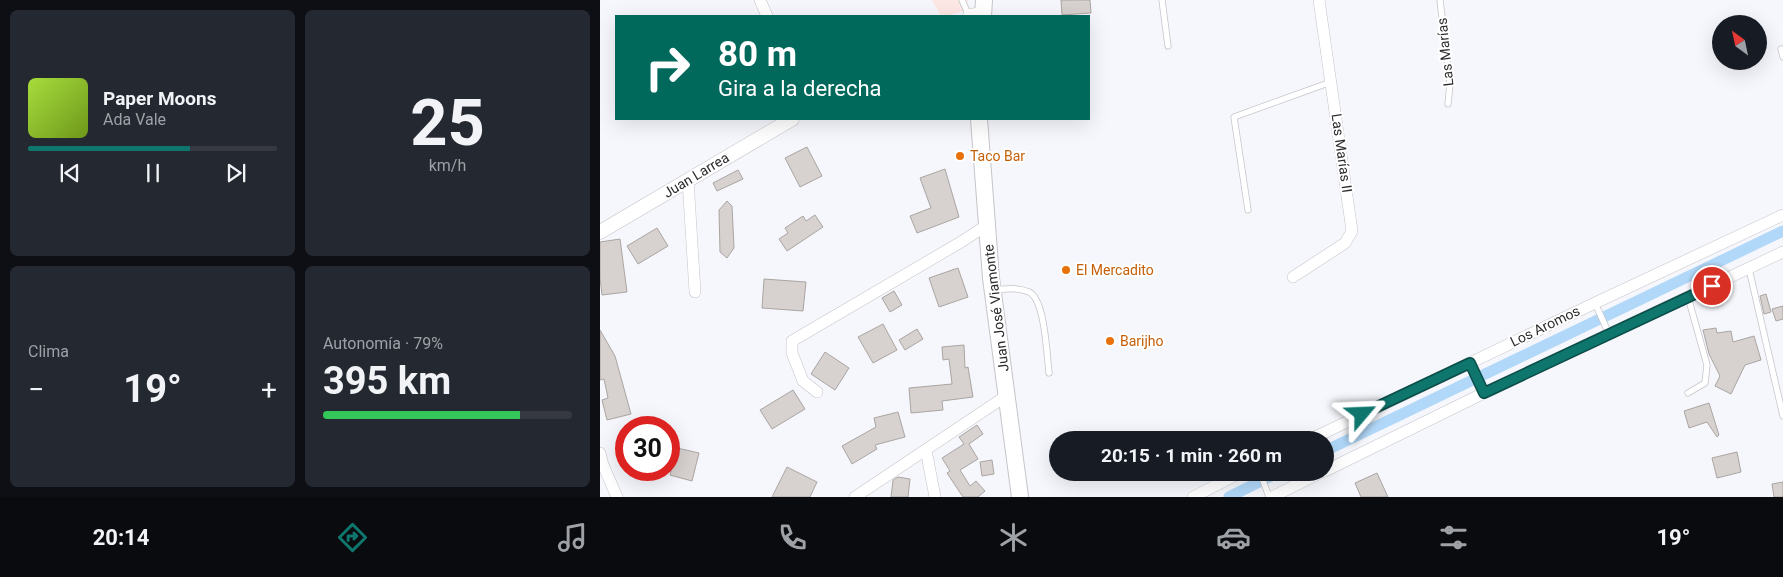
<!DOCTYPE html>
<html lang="es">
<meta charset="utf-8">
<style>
body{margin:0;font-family:Roboto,sans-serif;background:#242831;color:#f1f3f6;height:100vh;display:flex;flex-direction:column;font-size:19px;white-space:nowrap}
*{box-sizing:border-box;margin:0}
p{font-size:16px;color:#9ea1a6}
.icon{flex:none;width:28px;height:28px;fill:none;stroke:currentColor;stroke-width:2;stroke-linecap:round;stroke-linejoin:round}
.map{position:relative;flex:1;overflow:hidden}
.side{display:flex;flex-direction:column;gap:10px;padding:10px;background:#0d0f14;width:600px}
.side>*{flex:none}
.guide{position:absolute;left:15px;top:15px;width:475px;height:105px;border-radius:0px;box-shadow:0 5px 20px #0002;background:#00695c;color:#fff;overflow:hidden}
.needle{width:32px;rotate:327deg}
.controls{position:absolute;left:1112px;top:15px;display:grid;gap:10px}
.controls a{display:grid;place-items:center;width:55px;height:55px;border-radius:50%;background:#171b24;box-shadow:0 5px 20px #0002;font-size:25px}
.speed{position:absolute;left:15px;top:416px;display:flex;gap:10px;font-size:25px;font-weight:700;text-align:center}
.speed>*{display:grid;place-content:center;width:65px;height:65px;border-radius:50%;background:#171b24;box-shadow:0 5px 20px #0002;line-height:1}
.speed .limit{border:8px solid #d22;background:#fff;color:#111}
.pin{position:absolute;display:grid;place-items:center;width:42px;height:42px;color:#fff;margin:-21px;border:2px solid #fff;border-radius:50%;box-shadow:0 1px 5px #0007}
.me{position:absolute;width:55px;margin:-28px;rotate:64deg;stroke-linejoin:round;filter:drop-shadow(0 0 4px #0008)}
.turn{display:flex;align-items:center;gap:18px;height:105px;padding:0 20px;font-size:22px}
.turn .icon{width:65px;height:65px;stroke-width:2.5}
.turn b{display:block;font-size:35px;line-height:42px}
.big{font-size:38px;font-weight:700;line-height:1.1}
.side .card{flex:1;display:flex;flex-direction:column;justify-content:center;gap:8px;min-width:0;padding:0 18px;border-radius:8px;background:#242831}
.side .dial{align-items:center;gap:0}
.dial b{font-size:65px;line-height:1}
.song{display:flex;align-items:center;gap:15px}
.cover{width:60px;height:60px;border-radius:8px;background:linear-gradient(135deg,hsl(80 70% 55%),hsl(80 70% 35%))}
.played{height:5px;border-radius:2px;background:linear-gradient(90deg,#0f766e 65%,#363941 65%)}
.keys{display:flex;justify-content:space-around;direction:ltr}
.heat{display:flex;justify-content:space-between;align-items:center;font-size:28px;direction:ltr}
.charge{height:8px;border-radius:4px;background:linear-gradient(90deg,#34c759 79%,#363941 0)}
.side .tiles{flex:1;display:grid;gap:10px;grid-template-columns:repeat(2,1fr)}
.trip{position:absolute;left:449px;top:431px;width:285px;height:50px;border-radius:25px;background:#171b24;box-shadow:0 5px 20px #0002;font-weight:700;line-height:50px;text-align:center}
.tab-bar{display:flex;height:80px;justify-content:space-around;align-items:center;background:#090b0e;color:#9ea1a6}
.tab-bar .icon{width:35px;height:35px}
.tab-bar .active{color:#0f766e}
.tab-bar b{font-size:22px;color:#f1f3f6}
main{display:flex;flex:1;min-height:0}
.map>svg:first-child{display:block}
.commercial{fill:#fde8e5}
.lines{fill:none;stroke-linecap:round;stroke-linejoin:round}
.canal{stroke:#b1d8f9;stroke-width:11}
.building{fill:#d7d1cf;stroke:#aaa5a2}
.service-casing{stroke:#c5c5ca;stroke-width:7}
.minor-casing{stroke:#c5c5ca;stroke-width:12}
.tertiary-casing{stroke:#c5c5ca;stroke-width:15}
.secondary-casing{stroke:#c5c5ca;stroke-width:18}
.service{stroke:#fff;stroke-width:5.5}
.minor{stroke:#fff;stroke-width:11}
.tertiary{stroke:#fff;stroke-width:14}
.secondary{stroke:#fff;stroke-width:16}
.route-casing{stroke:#0a4d48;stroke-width:12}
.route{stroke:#0f766e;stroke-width:9}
.food-dot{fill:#e8710a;stroke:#fff;stroke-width:2}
.labels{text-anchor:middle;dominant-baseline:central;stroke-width:4;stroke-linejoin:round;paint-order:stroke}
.street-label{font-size:14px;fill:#2c2c2e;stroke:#fff}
.food-label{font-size:14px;fill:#c56008;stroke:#fff;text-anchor:start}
</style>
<main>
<section class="side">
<div class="tiles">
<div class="card">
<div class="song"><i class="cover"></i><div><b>Paper Moons</b><p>Ada Vale</p></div></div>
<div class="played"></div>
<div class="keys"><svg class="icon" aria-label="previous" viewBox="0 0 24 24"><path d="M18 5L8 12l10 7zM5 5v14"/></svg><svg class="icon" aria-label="pause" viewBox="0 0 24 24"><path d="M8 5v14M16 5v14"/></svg><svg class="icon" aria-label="next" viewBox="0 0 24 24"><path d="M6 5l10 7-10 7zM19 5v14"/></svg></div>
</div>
<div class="card dial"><b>25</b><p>km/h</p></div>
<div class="card"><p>Clima</p>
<div class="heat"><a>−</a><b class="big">19°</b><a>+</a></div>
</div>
<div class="card"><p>Autonomía · 79%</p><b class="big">395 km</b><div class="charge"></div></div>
</div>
</section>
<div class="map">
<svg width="1183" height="497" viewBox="0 0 1183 497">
<rect width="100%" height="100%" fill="#f6f7fc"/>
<path class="commercial" d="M332,0H368L366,10L348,16H341Z"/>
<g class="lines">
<g class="canal">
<path d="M725,451L1183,231"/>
<path d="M629,497L679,472"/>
</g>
</g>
<g class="building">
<path d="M461,0H490L491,13L462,15Z"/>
<path d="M207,147L222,176L200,187L185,158Z"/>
<path d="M345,169L359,217L317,233L310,216L331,208L320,178Z"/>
<path d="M138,170L143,179L117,191L113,183Z"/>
<path d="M127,201L132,206L134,248L127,258L120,252L119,210Z"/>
<path d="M215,215L223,227L187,251L179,239L188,233L185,228L203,216L206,221Z"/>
<path d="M57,228L68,246L38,264L27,246Z"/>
<path d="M20,239L27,292L2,295L0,278V242Z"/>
<path d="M358,268L368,297L339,307L329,278Z"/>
<path d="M164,279L206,282L203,311L162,308Z"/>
<path d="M294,291L302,305L290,312L282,298Z"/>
<path d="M1166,294L1171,312L1164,314L1160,296Z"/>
<path d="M1183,306V319L1176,321L1172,309Z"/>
<path d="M283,324L297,350L273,363L258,337Z"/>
<path d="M1116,328L1117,333L1131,331L1133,342L1154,336L1161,360L1145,365L1131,394L1115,386L1120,376L1109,354L1103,330Z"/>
<path d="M317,329L323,339L305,350L299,340Z"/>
<path d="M0,330L15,356L31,414L7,420L2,400L8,398L4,379L0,380Z"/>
<path d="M364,345L365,368L368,367L373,397L342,401L343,410L311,413L309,388L352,384L349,359L343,360L342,347Z"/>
<path d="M225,352L249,368L235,390L211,374Z"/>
<path d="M193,390L205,409L172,429L160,410Z"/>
<path d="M1109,403L1119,435L1117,437L1107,422L1089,428L1084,411Z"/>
<path d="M298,412L305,437L275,445L277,449L252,464L242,446L276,427L274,418Z"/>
<path d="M377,425L383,434L369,444L378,459L360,470L370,486L376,481L385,491L378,497H363L347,473L350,471L342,458L364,444L359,437Z"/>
<path d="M77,448L99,453L92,481L70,475Z"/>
<path d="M1137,452L1141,472L1117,478L1112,458Z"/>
<path d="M392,460L394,474L382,476L380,462Z"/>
<path d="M187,467L217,482L210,497H172Z"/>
<path d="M777,473L788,497H761L755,483Z"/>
<path d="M298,477L310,479L308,497H291L293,480Z"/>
<path d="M1183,482V497H1174L1172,484Z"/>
</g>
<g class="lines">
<g class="service-casing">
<g id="service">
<path d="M362,0L369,16"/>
<path d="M562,0L568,46"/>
<path d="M840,0L850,84L848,104"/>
<path d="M1181,49L1183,57"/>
<path d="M648,210L634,117L731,82"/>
<path d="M1149,269L1183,416"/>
<path d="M394,290C405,289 418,287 429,292C445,299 447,356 449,373"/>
<path d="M995,303L1009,334"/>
<path d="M870,363L884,393"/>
<path d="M1088,393L1105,383L1107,365L1088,297"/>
<path d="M660,472L669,497"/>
</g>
</g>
<g class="minor-casing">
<g id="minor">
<path d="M160,0L167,16"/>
<path d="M88,180L95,292"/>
<path d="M693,277L745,243L752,231L719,0"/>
<path d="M217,392L203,381L192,353V341L361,242L387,225"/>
<path d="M709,440L995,303L1183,215"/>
<path d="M326,450L335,497"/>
<path d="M0,453L3,465L17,497"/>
<path d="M725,471L884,393L1183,252"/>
<path d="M255,497L406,396"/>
<path d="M593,497L642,472"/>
<path d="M672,497L722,472"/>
</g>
</g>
<g class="tertiary-casing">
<g id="tertiary">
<path d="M370,16L383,14"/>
<path d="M0,232L192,119"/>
</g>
</g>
<g class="secondary-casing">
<g id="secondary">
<path d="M383,16L384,0"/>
<path d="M379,119L391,278L420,497"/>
</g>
</g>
<use href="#service" class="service"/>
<use href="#minor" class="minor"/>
<use href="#tertiary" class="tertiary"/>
<use href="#secondary" class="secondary"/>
</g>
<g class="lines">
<g class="route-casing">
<path id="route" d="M762,414L870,363L884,393L1112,286"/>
</g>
<use href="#route" class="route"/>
</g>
<g class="food-dot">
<circle cx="360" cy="156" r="5"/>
<circle cx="466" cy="270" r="5"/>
<circle cx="510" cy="341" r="5"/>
</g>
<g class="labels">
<g class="street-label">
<text transform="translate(845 52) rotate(-96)">Las Marías</text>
<text transform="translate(742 153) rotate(82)">Las Marías II</text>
<text transform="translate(96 175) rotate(-31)">Juan Larrea</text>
<text transform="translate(396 308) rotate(-97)">Juan José Viamonte</text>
<text transform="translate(945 326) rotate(-26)">Los Aromos</text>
</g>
<g class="food-label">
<text x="370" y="156">Taco Bar</text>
<text x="476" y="270">El Mercadito</text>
<text x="520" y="341">Barijho</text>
</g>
</g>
</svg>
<div class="controls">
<a><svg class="needle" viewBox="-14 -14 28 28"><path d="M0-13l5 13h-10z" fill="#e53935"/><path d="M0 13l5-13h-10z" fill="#9ea1a6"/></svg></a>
</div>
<div class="speed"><div class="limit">30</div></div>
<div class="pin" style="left:1112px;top:286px;background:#d93025"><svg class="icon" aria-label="arrive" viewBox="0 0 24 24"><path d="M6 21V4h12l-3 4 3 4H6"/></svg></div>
<svg class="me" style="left:762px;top:414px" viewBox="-20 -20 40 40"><path d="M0-17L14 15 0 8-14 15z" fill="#0f766e" stroke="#fff" stroke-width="4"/></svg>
<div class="trip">20:15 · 1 min · 260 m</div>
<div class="guide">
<div class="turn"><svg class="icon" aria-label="right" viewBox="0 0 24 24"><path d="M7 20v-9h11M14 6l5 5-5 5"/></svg><div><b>80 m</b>Gira a la derecha</div></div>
</div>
</div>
</main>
<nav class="tab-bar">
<b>20:14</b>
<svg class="icon active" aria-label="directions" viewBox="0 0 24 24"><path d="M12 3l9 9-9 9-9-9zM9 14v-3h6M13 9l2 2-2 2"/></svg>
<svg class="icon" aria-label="music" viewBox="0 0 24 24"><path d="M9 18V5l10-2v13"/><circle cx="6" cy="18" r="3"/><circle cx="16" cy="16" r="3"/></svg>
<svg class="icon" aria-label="phone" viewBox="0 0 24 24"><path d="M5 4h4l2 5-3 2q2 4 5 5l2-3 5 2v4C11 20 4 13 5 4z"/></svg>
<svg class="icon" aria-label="climate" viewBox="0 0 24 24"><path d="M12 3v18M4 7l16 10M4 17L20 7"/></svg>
<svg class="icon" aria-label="car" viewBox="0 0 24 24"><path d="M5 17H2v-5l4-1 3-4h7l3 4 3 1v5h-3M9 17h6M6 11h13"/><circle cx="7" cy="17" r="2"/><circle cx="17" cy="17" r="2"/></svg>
<svg class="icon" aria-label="filters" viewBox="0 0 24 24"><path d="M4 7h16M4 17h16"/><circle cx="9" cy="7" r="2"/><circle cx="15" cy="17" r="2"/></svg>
<b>19°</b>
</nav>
